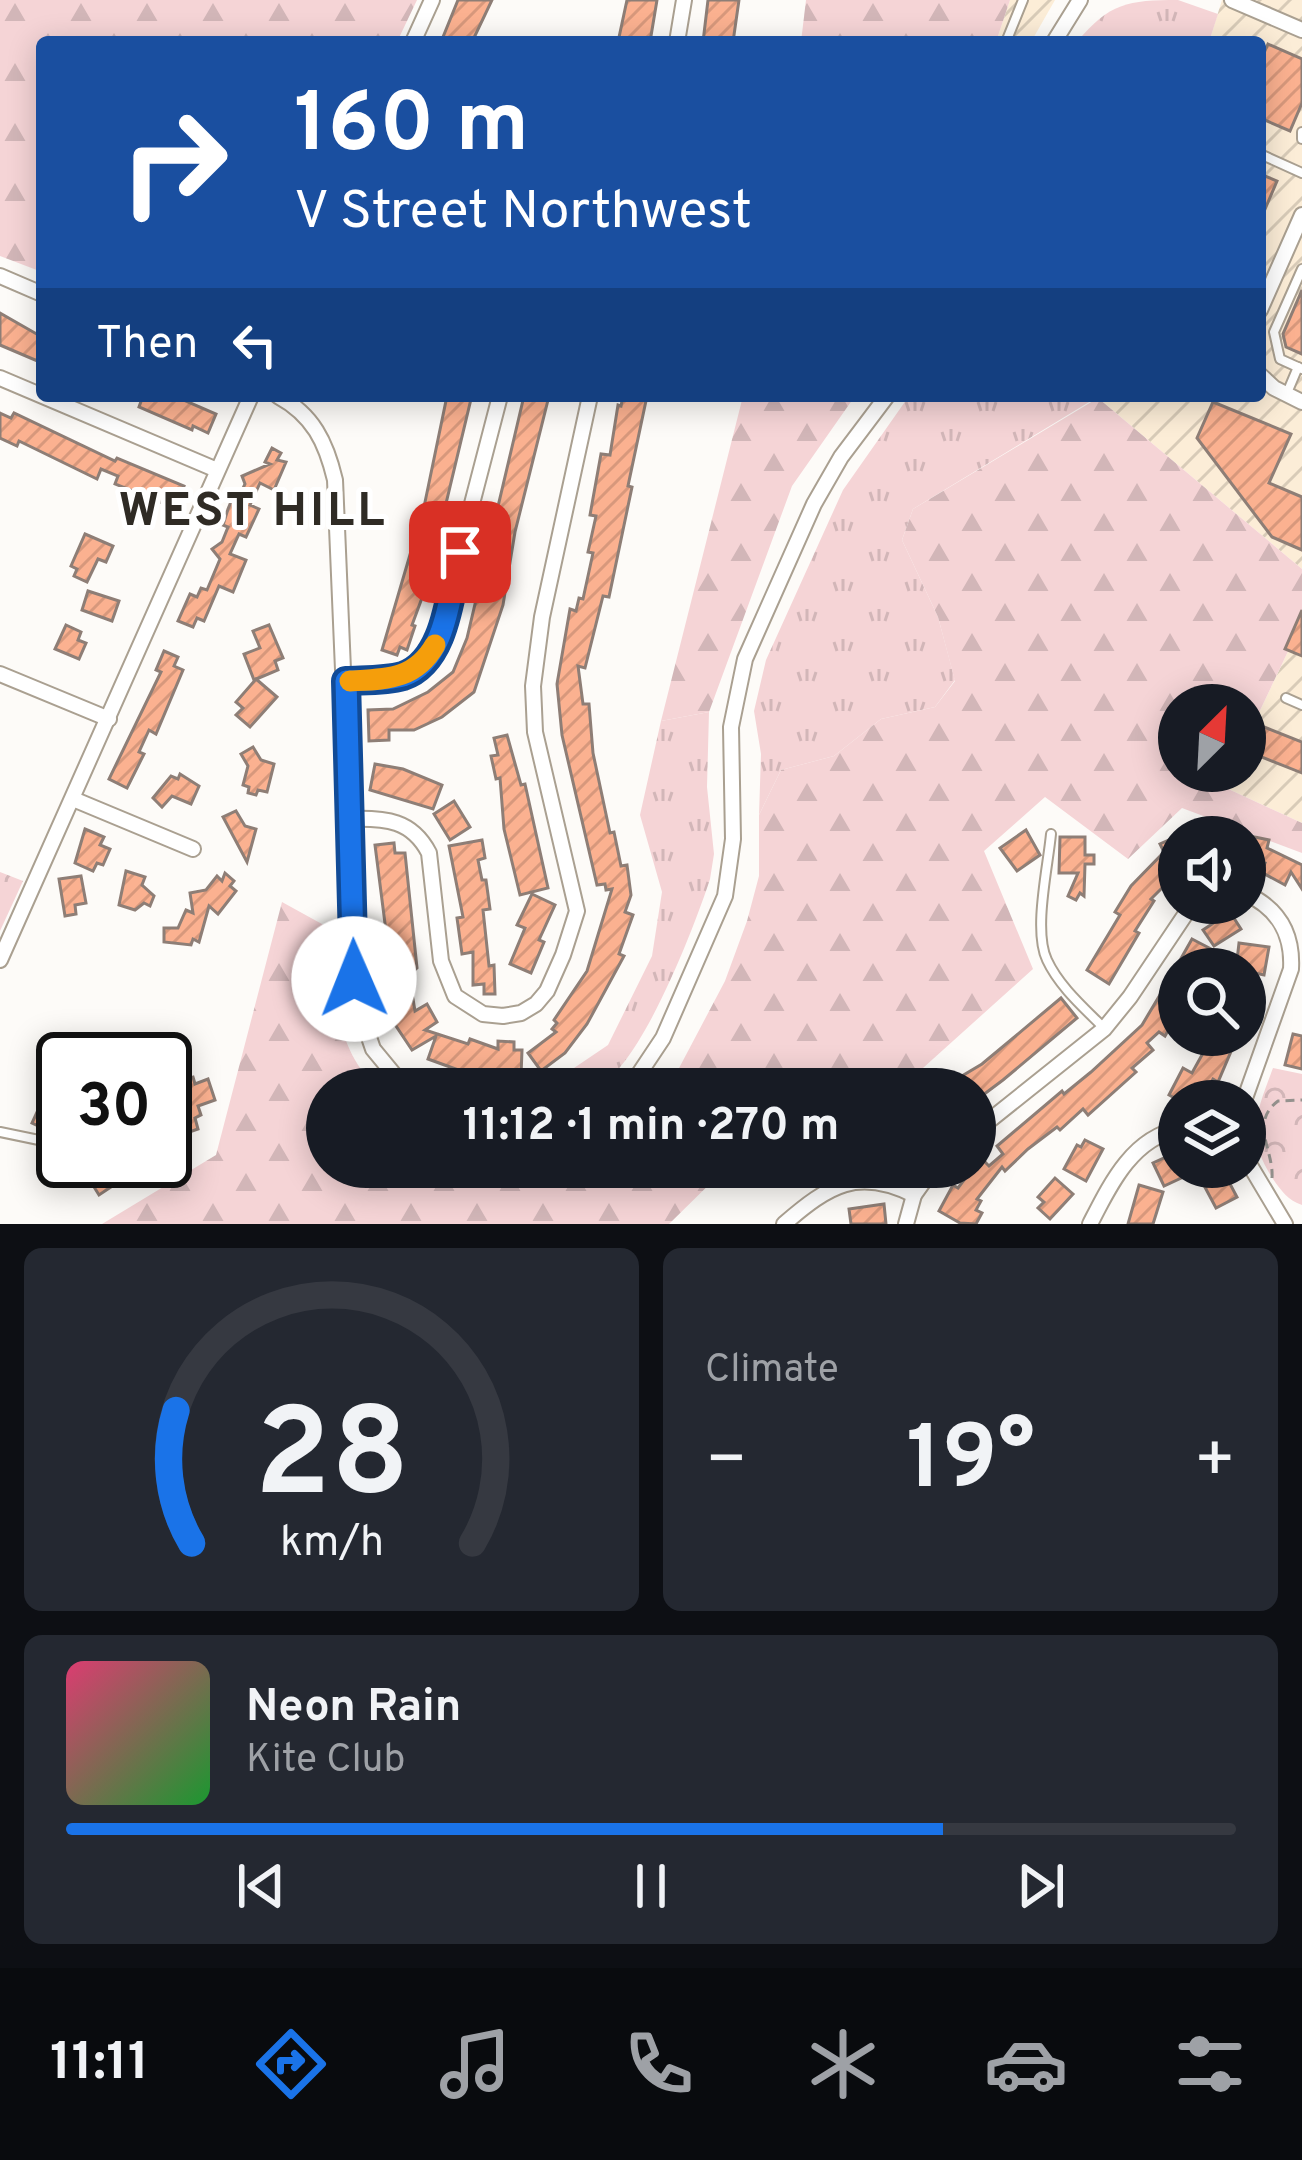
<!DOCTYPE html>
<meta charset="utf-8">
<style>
body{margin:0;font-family:Overpass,sans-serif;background:#242831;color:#f1f3f6;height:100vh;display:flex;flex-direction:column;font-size:45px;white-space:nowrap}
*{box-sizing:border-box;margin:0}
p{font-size:39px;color:#9ea1a6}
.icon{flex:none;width:66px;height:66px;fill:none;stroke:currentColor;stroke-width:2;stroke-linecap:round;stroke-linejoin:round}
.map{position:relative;height:1224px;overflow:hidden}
.details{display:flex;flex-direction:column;gap:24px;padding:24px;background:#0d0f14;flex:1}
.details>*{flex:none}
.top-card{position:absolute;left:36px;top:36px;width:1230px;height:366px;border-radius:12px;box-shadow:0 6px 30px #0003;background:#1a4fa0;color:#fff;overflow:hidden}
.needle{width:78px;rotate:24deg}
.tools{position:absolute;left:1158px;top:684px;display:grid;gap:24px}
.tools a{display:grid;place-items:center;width:108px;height:108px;border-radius:50%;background:#171b24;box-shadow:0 6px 30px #0003;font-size:60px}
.speed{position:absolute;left:36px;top:1032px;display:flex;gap:24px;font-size:60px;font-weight:700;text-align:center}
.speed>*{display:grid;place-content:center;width:156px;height:156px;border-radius:50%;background:#171b24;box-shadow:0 6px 30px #0003;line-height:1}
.speed .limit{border:6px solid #111;border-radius:18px;background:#fff;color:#111}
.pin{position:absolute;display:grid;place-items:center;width:102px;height:102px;color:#fff;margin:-51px;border-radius:24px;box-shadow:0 6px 18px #0006}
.me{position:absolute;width:132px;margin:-66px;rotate:359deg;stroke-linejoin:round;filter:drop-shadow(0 0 9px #0008)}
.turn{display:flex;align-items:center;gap:42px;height:252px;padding:0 60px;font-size:54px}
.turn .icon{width:156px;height:156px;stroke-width:2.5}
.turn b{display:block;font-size:84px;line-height:102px}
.then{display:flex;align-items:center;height:114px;padding:0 60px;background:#0003;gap:24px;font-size:45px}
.big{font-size:90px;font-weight:700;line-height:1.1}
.details .card{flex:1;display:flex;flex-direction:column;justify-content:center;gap:18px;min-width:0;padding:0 42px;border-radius:18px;background:#242831}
.details .dial{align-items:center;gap:0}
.dial svg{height:312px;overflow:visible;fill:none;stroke:#363941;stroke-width:7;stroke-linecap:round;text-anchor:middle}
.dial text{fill:#f1f3f6;stroke:none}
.song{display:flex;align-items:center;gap:36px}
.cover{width:144px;height:144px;border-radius:18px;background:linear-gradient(135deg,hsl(340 70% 55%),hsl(130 70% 35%))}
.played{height:12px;border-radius:6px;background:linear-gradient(90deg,#1a73e8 75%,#363941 75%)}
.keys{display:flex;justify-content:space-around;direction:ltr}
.heat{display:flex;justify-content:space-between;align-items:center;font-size:66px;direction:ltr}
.details .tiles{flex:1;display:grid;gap:24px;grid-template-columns:1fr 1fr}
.card:last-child{grid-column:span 2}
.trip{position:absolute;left:306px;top:1068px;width:690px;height:120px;border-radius:60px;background:#171b24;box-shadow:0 6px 30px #0003;font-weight:700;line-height:120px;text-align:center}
.tabs{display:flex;height:192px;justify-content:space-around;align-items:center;background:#090b0e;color:#9ea1a6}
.tabs .icon{width:84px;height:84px}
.tabs .on{color:#1a73e8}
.tabs b{font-size:54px;color:#f1f3f6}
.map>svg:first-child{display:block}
.industrial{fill:url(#industrial-furrows)}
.grass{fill:url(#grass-tufts)}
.forest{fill:url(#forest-firs)}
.park{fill:url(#park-crowns)}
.building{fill:url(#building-hatch);stroke:#8e7e76;stroke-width:3}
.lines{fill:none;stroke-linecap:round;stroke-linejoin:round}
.service-casing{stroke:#aaa091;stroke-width:12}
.minor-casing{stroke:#aaa091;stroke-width:18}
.path{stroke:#95928e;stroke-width:3;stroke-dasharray:9 6;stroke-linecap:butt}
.service{stroke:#fff;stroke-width:8}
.minor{stroke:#fff;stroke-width:14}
.route-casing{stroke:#114b97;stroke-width:30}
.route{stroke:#1a73e8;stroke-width:21}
.slow{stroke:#f59e0b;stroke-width:21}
.labels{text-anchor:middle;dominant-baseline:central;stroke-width:10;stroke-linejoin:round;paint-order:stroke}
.district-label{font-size:48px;font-weight:bold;letter-spacing:3px;fill:#2f2b25;stroke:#fff}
</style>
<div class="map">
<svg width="1302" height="1224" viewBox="0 0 1302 1224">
<defs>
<pattern id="industrial-furrows" width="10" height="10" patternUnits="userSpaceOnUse" patternTransform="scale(3)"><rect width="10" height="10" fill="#fcedd7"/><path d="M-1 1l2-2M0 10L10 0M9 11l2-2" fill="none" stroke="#d8cbb8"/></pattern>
<pattern id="grass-tufts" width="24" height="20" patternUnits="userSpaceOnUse" patternTransform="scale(3)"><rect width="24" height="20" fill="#f5d4d6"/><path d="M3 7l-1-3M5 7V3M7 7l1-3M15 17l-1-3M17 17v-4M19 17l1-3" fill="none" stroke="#d2b6b8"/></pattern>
<pattern id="forest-firs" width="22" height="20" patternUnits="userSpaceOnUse" patternTransform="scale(3)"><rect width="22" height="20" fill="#f5d4d6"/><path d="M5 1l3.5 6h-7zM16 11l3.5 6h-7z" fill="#d2b6b8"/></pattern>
<pattern id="park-crowns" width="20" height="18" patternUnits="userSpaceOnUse" patternTransform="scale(3)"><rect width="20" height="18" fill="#f5d4d6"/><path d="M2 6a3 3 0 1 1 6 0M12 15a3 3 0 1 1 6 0" fill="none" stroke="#d2b6b8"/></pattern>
<pattern id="building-hatch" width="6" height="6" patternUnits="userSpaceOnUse" patternTransform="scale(3)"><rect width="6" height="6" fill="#fbb190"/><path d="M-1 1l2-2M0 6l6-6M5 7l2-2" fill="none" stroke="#d7987c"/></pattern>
</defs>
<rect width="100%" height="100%" fill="#fdfbf8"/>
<g class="industrial">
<path d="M1010,0H1055L1031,42H996Z"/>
<path d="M1222,0H1302V569L1098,398L1260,396V42H1209Z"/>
<path d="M1302,622V823L1224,787L1231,771H1245V742Z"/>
</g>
<g class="grass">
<path d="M1178,0L1218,14L1209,42H1077C1109,3 1128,0 1178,0Z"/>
<path d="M909,396H1099L913,509L902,540L938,617L955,680L935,707L881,719L834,756L781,770L759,815L761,754L754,711L766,660L843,490Z"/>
<path d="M709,712L707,787L714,854L710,879C696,923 637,1079 591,1089C576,1092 558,1089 543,1089L608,1045L652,956L662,892L640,815L661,721Z"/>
</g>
<g class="forest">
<path d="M0,0H417L397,42H42V272L0,256Z"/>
<path d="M806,0H1010L996,42H801Z"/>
<path d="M743,396H855L792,486L709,712L661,721Z"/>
<path d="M1098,398L1302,569V622L1245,742V705H1179V771H1231L1224,787L1302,823V853L1182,808L1128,859L1045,797L984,851L1033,969L903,1086L820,1075L805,1089H668L725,981L747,921L759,876V815L781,770L834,756L881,719L935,707L955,681L938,617L902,540L913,509Z"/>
<path d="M282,902L331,929C335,986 332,1048 379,1089H327V1167H727L669,1224H102L216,1155Z"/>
</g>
<g class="park">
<path d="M0,872L23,881L0,931Z"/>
<path d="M1273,1068L1302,1074V1205C1288,1200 1282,1192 1273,1179C1245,1136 1256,1114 1273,1068Z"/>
</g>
<g class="building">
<path d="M458,0H492L472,42H441Z"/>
<path d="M627,0H657L650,42H618Z"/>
<path d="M708,0H739L733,42H703Z"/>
<path d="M1268,44L1302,59V103L1290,131L1260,118V62Z"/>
<path d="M1260,174L1277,181L1260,221Z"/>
<path d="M1302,290V354L1286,347L1283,334Z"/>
<path d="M0,313L42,337V363L0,345Z"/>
<path d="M143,396H182L181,399L216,414L208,433L193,426L192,430L139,407Z"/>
<path d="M447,396L471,399L426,587L412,625L415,626L407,650L400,647L397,655L382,650L424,507Z"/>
<path d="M524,396H549L515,532L503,605L474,692L442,717L414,730H389V740L369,741L368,710L393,709L428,692L453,672L467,638Z"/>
<path d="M623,396H647L628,486L632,487L609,597L603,596L585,668L578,666L583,704H589L593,753L610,833L614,832L621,866L627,865L631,895L625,912L633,915L619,954L624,956L587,1024L565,1053L541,1071L528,1053L556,1032L552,1029L557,1023L554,1020L587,971L612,889L606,890L605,884L597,885L562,735L557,684L570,609L576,611L579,598L583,599L593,553L588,552L596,516L590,515L601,454L610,455L618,405L621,406Z"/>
<path d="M1213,402L1291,434L1269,483L1302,497V550L1272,537L1197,438Z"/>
<path d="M0,413L11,418L14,413L115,461L117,458L184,486L175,508L115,484L118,476L101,469L97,479L19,441L17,446L0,438Z"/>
<path d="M272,448L281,453L277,460L286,462L274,490L260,483L250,505L259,509L246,537L239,534L230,554L246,560L233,592L219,586L204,621L197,618L193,627L178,621L190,594L197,597L201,588L207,590L220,559L212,549L222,542L228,527L223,525L228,509L233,497L238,499L245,484L242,476L270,464L265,462Z"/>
<path d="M85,534L113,546L106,562L98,559L87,582L74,576L77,569L71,566Z"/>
<path d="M88,591L119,601L112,621L82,610Z"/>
<path d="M1302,610V656L1285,649Z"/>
<path d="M66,625L81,632L78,640L86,643L79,659L55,649Z"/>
<path d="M269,625L283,658L275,661L278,670L254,680L244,654L260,648L253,631Z"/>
<path d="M164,651L178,657L174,666L183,670L156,734L149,730L139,752L144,754L127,788L109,779L161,672L156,670Z"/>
<path d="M256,679L277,697L250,727L236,715L243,708L236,702Z"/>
<path d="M1264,727L1302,742V773L1254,754Z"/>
<path d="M507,735L521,785L525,784L548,888L520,895L504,829L500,778L496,779L491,756L498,755L494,738Z"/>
<path d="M253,747L261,760L274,764L267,792L258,790L256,795L248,793L249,787L243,785L248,766L241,754Z"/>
<path d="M375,764L403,769L442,785L433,809L370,790Z"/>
<path d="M180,774L199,786L191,804L172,796L162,807L153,798L171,776L178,779Z"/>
<path d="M454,801L470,827L450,840L434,814Z"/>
<path d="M236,811L245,826L256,829L247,862L223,817Z"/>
<path d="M1228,821L1232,837H1179V871L1151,899L1154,901L1135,931L1139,933L1109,984L1087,970L1120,915L1115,912L1131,886L1164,852L1160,844L1196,828Z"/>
<path d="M85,829L104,837L100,845L110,849L103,865L97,863L93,871L75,863Z"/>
<path d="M1026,830L1040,855L1017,871L1000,848Z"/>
<path d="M1245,835L1269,840L1267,848L1302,865V889L1291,872L1285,885L1261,872L1265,863L1245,859Z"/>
<path d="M1060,837H1085V855H1094V864H1085L1084,896L1080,893L1076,900L1068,896L1078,873H1059Z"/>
<path d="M482,840L485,858L478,860L482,880H486L490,909L483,910L489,966L494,965L495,994H484V984L473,985V952L462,954L457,918L463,917L449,846Z"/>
<path d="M394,843L395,853H405L417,968L409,975L415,1011L427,1004L437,1022L425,1030L468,1044L470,1039L498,1049V1041L514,1042V1050H522L521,1076L488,1075L486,1080L428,1059L436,1036L412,1050L388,1014L383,985L391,983L388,947L375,845Z"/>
<path d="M126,871L145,877L142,885L154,896L150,906L144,903L135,910L119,905Z"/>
<path d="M225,873L234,881L230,886L236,891L218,914L209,906L199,942L193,939L191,945L164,942V928H178L186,910L193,913L190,893L206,890L217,876L222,881Z"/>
<path d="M81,876L86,903L75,905L76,914L65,916L59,879Z"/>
<path d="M532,894L555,905L539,940L544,942L531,973L510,964L525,928L517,925Z"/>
<path d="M1230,912L1241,929L1214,946L1203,930Z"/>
<path d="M1192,939L1215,951L1206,966L1191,969L1179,962Z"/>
<path d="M1239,943L1269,947L1264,975L1236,969Z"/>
<path d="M1179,963V1011L1165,1036L1159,1032L1147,1043L1153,1050L1132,1068L1136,1072L1088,1115L1083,1109L1060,1130L1057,1127L1028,1149L1005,1171L1002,1167L977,1199L981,1201L976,1210L982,1213L976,1224L960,1223L939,1211L953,1185L958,1188L976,1164L980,1166L984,1161L989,1166L1003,1154L997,1146L1062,1091L1064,1094L1091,1072L1142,1025Z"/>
<path d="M1061,998L1077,1018L1003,1080L975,1101V1089H940L982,1064Z"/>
<path d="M1293,1034L1302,1036V1069L1285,1065Z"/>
<path d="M1213,1035H1238L1218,1082L1213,1079L1202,1101H1180L1169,1095L1183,1068L1192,1073Z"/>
<path d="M193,1077L195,1084L208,1079L215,1100L198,1106L201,1115L195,1118L198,1129L181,1135L168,1110L174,1097L165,1092L169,1084Z"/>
<path d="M44,1097L63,1105L61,1117L54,1114L47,1130L32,1123Z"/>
<path d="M1085,1140L1103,1149L1086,1181L1064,1169L1077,1145L1081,1147Z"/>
<path d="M1179,1151V1167H1205L1164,1186L1153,1163Z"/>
<path d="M106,1161H133L138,1169L99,1195L86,1174Z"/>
<path d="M1221,1167L1237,1197L1216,1208L1200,1178Z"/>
<path d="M1055,1178L1073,1194L1050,1219L1038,1208L1044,1202L1038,1197Z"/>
<path d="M1139,1185L1163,1192L1153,1224H1128Z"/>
<path d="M884,1204L886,1224H851L849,1209Z"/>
</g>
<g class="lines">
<g class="service-casing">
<g id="service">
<path d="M1006,42L1023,0"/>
<path d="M1302,132V139"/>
<path d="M1260,154L1302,173"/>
<path d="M1302,269L1274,332L1280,359L1302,369"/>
<path d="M1287,393L1298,367"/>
<path d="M1286,698L1302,705"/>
<path d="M1051,834C1048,867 1033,931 1047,960C1059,986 1083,1007 1103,1027"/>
<path d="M0,1132L63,1145"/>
</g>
</g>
<g class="minor-casing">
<g id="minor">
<path d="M1232,0L1302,30"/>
<path d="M413,42L432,0"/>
<path d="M677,42L684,0"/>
<path d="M1054,42L1080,0"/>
<path d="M0,276L42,294"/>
<path d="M1260,310L1302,215"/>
<path d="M1260,375L1274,388L1302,402"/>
<path d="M0,378L217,470"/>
<path d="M278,396C313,415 326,442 335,480L357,1002L373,1049L406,1089"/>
<path d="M0,674L109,719"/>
<path d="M346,681C383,679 414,681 435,646L500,396"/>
<path d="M73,799L193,849"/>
<path d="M351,819C386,818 412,820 429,853L441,961L455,996L483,1014L503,1016L521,1013L536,1004L547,991L563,955L577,911L535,732L533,686L542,617L590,396"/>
<path d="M0,960L251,396"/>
<path d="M624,1089L637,1077L663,1038L725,896L733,839L731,727L745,659L814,504L841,457L887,396"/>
<path d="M1244,1101L1291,969C1293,933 1278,908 1245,893"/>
<path d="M975,1132L1104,1029L1130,997L1193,903"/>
<path d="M1245,1157L1285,1224"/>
<path d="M784,1224C829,1185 858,1167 914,1195"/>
<path d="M906,1224L914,1195L934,1167"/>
<path d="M1090,1224C1110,1185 1132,1138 1179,1129"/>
</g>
</g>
<path class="path" d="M1272,1178C1274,1150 1249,1123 1278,1101L1302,1100"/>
<use href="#service" class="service"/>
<use href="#minor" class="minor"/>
</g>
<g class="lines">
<g class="route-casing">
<path id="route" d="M354,979L346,681C365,680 385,681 403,676C447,661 450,590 460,552"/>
</g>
<use href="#route" class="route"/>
<path class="slow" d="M350,681C386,679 415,680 435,645"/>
</g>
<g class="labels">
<g class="district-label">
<text x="253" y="513">WEST HILL</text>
</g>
</g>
</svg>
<div class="tools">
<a><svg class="needle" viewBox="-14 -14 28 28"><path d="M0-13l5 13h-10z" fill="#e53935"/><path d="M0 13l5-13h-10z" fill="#9ea1a6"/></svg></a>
<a><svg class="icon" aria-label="sound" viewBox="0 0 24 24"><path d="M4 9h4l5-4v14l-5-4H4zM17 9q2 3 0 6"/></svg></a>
<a><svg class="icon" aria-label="search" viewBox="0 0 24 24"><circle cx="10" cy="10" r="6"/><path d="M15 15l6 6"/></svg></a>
<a><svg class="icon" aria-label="layers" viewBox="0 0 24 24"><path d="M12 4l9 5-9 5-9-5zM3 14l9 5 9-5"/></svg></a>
</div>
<div class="speed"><div class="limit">30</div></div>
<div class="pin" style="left:460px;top:552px;background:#d93025"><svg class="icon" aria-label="arrive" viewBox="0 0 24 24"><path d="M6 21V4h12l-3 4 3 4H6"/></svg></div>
<svg class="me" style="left:354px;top:979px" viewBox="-20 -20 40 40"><circle r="19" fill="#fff"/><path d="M0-13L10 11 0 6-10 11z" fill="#1a73e8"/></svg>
<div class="trip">11:12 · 1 min · 270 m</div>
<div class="top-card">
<div class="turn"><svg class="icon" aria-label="right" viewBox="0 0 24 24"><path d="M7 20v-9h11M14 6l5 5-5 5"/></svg><div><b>160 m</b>V Street Northwest</div></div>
<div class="then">Then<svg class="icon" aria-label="left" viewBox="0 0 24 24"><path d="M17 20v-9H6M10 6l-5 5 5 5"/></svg></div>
</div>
</div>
<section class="details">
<div class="tiles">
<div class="card dial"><svg viewBox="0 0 100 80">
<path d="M14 69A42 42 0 1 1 86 69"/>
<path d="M14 69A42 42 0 0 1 10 35" stroke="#1a73e8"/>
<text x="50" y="56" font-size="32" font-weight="700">28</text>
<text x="50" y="72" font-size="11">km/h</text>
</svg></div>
<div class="card"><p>Climate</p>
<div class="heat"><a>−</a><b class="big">19°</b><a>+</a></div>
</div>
<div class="card">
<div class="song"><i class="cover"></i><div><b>Neon Rain</b><p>Kite Club</p></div></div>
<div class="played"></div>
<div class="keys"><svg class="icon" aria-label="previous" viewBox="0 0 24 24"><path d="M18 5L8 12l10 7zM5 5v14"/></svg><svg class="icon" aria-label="pause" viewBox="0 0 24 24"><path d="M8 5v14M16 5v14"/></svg><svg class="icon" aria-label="next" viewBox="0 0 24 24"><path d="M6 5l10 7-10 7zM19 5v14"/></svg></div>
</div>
</div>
</section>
<nav class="tabs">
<b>11:11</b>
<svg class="icon on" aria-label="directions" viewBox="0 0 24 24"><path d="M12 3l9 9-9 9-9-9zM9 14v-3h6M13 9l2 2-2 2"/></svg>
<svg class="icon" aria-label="music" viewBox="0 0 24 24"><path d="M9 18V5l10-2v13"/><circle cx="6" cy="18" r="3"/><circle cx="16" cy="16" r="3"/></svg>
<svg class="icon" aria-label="phone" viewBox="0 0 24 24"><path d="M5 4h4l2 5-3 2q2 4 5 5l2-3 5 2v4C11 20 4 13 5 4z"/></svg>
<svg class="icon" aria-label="climate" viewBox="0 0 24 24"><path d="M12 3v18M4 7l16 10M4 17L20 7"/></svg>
<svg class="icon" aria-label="car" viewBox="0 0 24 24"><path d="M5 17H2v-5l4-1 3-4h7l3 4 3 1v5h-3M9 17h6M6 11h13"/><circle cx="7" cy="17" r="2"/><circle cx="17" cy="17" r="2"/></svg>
<svg class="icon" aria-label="filters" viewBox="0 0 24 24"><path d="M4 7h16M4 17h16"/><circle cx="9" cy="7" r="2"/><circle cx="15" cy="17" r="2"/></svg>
</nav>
